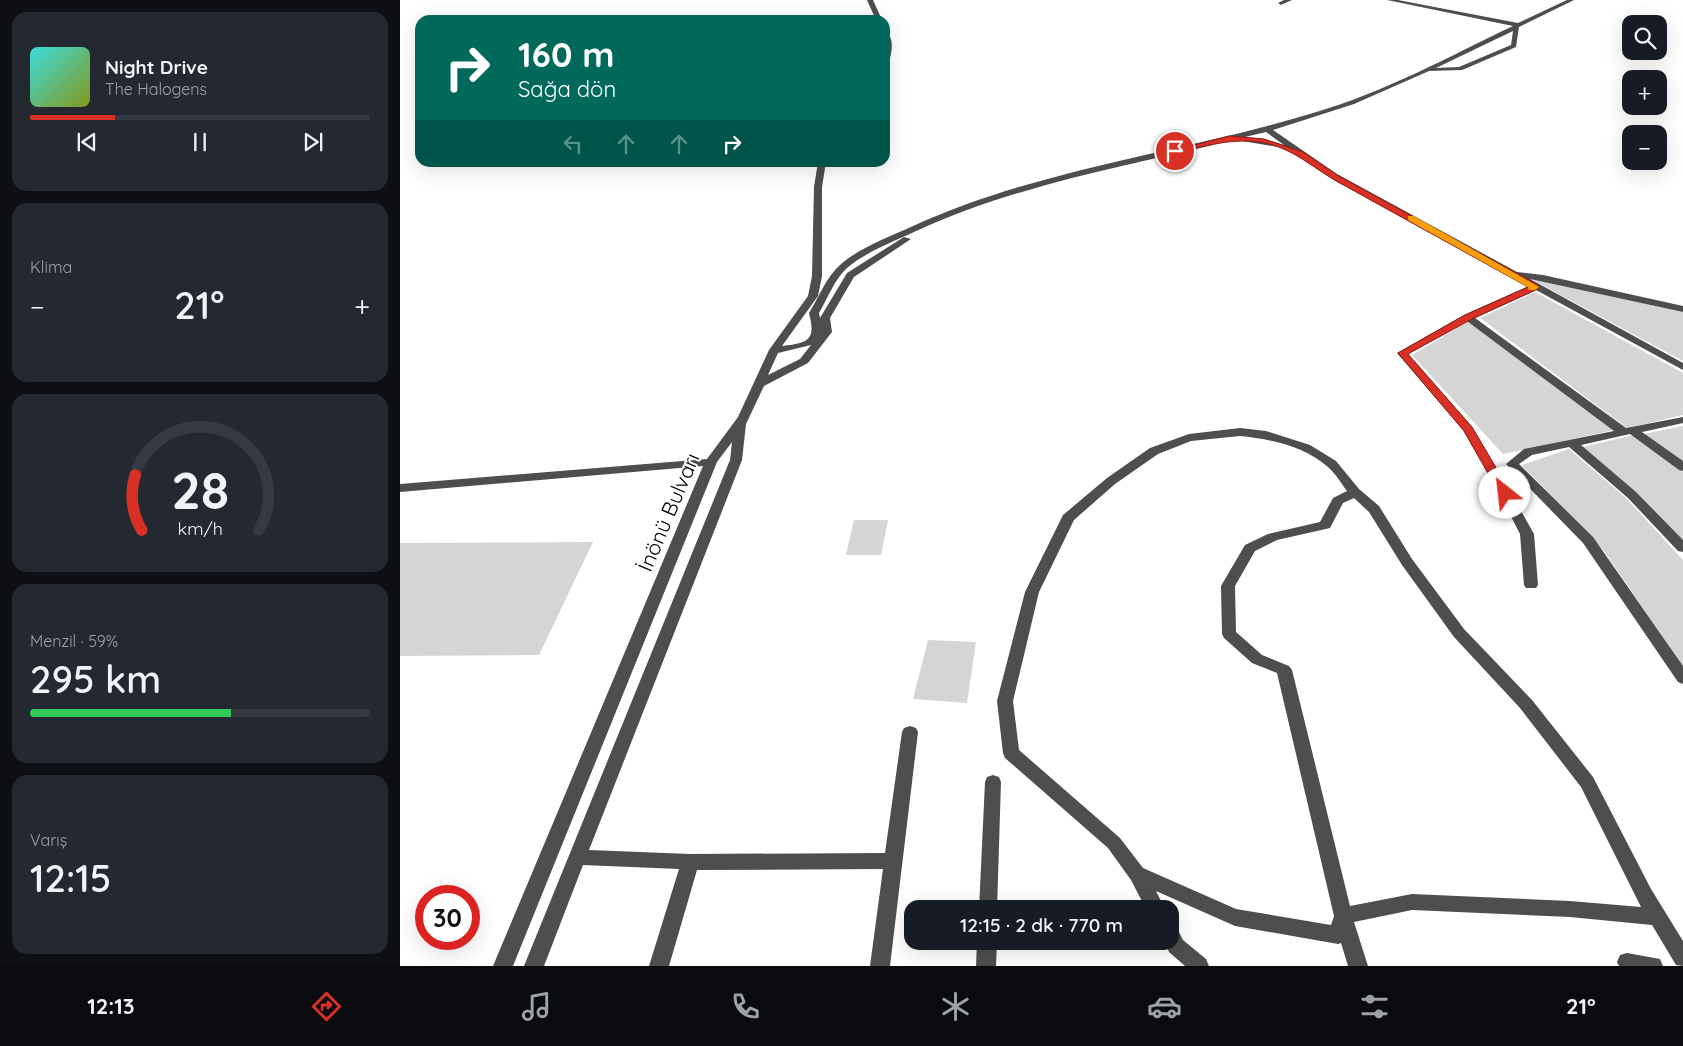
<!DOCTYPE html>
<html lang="tr">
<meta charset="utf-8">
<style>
body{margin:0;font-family:Quicksand,sans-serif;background:#242831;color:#f1f3f6;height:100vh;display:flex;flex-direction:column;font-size:19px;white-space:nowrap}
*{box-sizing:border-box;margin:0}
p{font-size:16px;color:#9ea1a6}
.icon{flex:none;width:28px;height:28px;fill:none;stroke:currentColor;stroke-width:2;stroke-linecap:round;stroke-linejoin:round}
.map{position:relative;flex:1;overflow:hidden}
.sheet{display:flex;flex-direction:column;gap:12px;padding:12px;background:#0d0f14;width:400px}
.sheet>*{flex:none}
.hud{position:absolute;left:15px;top:15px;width:475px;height:152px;border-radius:15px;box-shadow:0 5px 20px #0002;background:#00695c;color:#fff;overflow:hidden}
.tools{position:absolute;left:1222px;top:15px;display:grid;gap:10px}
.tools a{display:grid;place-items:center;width:45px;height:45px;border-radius:10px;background:#171b24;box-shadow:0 5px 20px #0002;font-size:25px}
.speed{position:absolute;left:15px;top:885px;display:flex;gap:10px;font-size:25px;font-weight:700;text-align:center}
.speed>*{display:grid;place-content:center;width:65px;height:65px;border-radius:50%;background:#171b24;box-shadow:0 5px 20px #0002;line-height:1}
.speed .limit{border:8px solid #d22;background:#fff;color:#111}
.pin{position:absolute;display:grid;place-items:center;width:42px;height:42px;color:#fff;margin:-21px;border:2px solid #fff;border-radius:50%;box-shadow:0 1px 5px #0007}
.me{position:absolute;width:55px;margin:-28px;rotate:331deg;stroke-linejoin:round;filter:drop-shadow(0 0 4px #0008)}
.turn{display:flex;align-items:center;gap:18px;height:105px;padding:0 20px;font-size:22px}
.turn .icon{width:65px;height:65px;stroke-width:2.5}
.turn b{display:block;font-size:35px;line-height:42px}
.lanes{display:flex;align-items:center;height:48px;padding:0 20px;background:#0003;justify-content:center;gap:25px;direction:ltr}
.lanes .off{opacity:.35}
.big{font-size:38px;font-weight:600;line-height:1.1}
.sheet .widget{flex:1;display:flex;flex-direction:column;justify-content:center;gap:8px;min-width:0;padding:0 18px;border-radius:15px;background:#242831}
.sheet .dial{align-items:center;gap:0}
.dial svg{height:130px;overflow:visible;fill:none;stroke:#363941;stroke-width:7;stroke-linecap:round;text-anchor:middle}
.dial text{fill:#f1f3f6;stroke:none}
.song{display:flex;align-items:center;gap:15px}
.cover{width:60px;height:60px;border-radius:8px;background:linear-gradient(135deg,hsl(180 70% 55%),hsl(70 70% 35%))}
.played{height:5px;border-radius:2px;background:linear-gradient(90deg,#d93025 25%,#363941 25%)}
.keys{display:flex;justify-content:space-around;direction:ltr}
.heat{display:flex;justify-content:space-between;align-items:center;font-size:28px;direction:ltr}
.charge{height:8px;border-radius:4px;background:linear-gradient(90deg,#34c759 59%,#363941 0)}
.trip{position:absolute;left:504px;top:900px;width:275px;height:50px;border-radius:15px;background:#171b24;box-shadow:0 5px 20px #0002;font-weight:600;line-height:50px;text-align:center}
.tabs{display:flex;height:80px;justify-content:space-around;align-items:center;background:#090b0e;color:#9ea1a6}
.tabs .icon{width:35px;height:35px}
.tabs .active{color:#d93025}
.tabs b{font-size:22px;color:#f1f3f6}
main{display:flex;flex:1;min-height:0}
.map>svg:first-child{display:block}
.green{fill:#d5d5d5}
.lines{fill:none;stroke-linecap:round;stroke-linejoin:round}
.minor{fill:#4e4e4e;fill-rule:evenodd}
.route{fill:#d93025;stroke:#8d1f18}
.slow{fill:#f59e0b}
.labels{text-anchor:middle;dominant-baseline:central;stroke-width:4;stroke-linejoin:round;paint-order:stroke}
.near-street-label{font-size:21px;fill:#000;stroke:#fff}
</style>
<main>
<section class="sheet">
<div class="widget">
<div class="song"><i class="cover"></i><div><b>Night Drive</b><p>The Halogens</p></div></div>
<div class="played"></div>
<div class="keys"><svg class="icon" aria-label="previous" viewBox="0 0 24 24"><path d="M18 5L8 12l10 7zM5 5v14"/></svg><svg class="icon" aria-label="pause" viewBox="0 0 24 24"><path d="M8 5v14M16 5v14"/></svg><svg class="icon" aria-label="next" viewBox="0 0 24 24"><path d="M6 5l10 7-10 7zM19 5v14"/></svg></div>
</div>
<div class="widget"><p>Klima</p>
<div class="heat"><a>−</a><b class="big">21°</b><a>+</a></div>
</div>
<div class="widget dial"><svg viewBox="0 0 100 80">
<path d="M14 69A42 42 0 1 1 86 69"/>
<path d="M14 69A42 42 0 0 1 10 35" stroke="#d93025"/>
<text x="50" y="56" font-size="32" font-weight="700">28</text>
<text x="50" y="72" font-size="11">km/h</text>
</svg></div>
<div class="widget"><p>Menzil · 59%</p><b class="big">295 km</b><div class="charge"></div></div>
<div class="widget"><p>Varış</p><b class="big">12:15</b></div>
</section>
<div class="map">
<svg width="1283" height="966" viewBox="0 0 1283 966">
<rect width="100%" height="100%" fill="#fff"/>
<g class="green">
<path d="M1131,279L1283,312V361Z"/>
<path d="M1135,292L1283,373V415L1227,428L1080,318Z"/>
<path d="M1069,321L1214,430L1103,454L1012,355Z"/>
<path d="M1283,426V462L1244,434Z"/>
<path d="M1234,435L1283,472V542L1182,447Z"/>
<path d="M1169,449L1226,498L1283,560V666L1204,551L1122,465Z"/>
<path d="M454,520H488L481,555H446Z"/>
<path d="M193,542L139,655L0,656V543Z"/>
<path d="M528,640L576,642L567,703L513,699Z"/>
</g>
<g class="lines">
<g class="minor">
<path d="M467,0H473L482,20H476Z"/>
<path d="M884,0H892L881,5L878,3Z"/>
<path d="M987,0H998L1118,23L1167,0H1174L1119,27L1116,47L1062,70L1029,71L954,104L873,130L937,174L1117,272L1143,275L1283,306V312L1130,279L1283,363V370L1136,290L1075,318L1226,428L1283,417V423L1242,432L1283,461V471L1279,470L1230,434L1181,445L1236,492L1283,540V552L1278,551L1228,498L1169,447L1132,455L1119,464L1193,537L1283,666V684L1278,682L1183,543L1106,464L1124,449L1214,431L1067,321L1008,354L1072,427L1111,493L1134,534L1138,585L1136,588H1126L1124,585L1120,534L1099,493L1063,430L997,353L1064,315L1129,286L931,178L891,149L842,141L838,139C728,166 618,184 514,232C492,242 466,252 447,268C434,280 428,298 419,313L420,318L447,273L504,237L511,239L454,277L430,318L432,332L408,363L364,386L346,424L342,460L189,850L290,854L485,853L502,732L504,728L510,726L516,728L518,732L490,966H470L483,869L297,870L269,966H249L279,869L183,865L144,966H124L330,460L332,442L317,462L113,966H93L303,466L0,492V484L307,459L338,417L369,350L408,296L412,276L414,187L418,162H426L422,187V276L418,296L382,346C409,343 416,340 409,313C419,297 426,277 441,264C461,247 489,237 513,226C640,168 781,153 913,113C983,93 1048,57 1113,26ZM1113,31L1111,45L1059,67L1036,68ZM866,132L884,145L864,139L845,137ZM411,345L400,359L368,375L378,353Z"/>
<path d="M485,30C495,38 492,53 488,64L485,66Z"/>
<path d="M840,428L866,431L910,445L936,461L959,489L979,506L1012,559L1064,629L1132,700L1193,777L1251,889L1283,941V966L1276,965L1252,925L1170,917L1012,910L954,922L968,966H948L941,943L938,944L835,926L756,891L765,909H746L731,880L708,848L605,758L603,753L597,701L625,592L663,515L707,478L750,448L789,434ZM840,436C870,439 904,446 928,467C935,473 941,483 947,491L933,498L920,522L868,534L845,545L821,586L822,634L824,638L852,663L877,673L934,916L931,925L836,909L743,868L720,838L619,750L613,701L639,592L674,520L715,484L758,454L791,441ZM954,498L969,512L1002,565L1054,637L1120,708L1181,787L1241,907L1170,901L1012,894L950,906L892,670L889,666L862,655L836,632L835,586L855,551L877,540L930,528L943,503Z"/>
<path d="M593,775L599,777L601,782L597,909H579L585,782L587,777Z"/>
<path d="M770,925L777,928L783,940L806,959L809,966H785L769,952L764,941H770Z"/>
<path d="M577,941H597L596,966H576Z"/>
<path d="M1227,953L1260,959L1263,966H1219L1217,962L1220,955Z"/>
</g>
</g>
<path class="route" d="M829,136L864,139L903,152L937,175L1138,285V289L1072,319L1008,354L1072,427L1111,493L1109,496H1101L1064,431L998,353L1065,315L1128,287C1065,252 1001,217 938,182C913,168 894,149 865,143C834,137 805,146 775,153L772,151Z"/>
<path class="slow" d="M1008,216H1014L1139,287L1135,290H1129L1128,287L1008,220Z"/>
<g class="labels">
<g class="near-street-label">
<text transform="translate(268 512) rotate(-67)">İnönü Bulvarı</text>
</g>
</g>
</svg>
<div class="tools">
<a><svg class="icon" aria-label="search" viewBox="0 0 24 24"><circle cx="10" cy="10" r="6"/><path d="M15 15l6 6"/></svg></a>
<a>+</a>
<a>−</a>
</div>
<div class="speed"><div class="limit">30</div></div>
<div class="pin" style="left:775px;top:151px;background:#d93025"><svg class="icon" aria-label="arrive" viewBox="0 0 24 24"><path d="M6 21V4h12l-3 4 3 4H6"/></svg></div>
<svg class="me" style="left:1105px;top:493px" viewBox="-20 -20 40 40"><circle r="19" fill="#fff"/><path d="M0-13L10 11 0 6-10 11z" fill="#d93025"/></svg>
<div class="trip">12:15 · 2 dk · 770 m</div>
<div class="hud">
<div class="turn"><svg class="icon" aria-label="right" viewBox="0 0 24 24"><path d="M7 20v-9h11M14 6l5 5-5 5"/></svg><div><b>160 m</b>Sağa dön</div></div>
<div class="lanes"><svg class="icon off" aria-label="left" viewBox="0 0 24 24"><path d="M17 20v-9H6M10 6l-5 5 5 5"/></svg><svg class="icon off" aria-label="ahead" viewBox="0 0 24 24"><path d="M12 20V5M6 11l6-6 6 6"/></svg><svg class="icon off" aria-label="ahead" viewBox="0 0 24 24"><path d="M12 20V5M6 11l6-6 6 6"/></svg><svg class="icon" aria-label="right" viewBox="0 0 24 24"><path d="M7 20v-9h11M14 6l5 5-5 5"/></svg></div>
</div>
</div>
</main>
<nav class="tabs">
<b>12:13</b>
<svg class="icon active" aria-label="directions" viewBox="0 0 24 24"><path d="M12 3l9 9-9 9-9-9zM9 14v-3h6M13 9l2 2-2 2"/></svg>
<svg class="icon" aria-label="music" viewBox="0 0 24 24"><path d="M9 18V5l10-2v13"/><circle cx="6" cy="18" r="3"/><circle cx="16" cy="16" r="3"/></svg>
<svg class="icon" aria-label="phone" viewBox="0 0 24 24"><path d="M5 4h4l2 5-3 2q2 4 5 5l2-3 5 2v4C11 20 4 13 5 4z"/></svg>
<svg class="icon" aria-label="climate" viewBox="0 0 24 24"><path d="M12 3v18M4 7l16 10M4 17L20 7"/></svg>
<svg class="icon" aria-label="car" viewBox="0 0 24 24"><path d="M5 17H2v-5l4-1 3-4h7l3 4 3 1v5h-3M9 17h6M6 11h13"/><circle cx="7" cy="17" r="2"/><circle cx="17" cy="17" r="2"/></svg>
<svg class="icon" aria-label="filters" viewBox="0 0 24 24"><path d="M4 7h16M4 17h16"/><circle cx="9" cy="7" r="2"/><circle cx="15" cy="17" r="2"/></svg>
<b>21°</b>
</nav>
